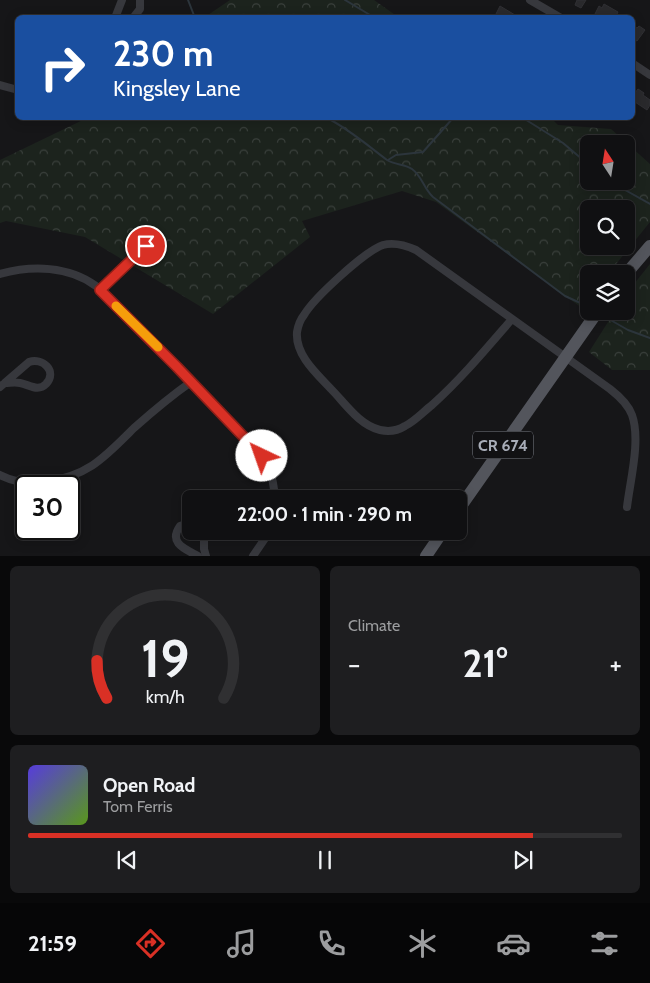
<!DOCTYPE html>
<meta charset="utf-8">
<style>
body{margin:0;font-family:Cabin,sans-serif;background:#1e1e20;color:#f1f3f6;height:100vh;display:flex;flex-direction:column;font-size:19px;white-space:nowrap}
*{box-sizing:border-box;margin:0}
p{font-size:16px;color:#9c9d9f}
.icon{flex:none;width:28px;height:28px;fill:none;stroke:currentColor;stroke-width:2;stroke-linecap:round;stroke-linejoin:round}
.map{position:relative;height:556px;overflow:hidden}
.side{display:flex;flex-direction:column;gap:10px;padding:10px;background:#09090a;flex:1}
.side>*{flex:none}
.guide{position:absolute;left:15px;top:15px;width:620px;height:105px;border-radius:8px;box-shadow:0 2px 12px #0003,0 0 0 1px #303032;background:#1a4fa0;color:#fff;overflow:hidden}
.needle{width:32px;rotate:348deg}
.buttons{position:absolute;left:580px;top:135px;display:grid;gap:10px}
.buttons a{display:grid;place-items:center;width:55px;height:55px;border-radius:8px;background:#101012;box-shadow:0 2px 12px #0003,0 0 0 1px #303032;font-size:25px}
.speed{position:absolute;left:15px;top:475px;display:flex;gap:10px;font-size:25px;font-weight:700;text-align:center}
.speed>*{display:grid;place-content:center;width:65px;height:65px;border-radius:50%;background:#101012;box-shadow:0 2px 12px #0003,0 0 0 1px #303032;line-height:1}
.speed .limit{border:2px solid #111;border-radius:8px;background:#fff;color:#111}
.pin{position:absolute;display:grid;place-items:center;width:42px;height:42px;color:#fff;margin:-21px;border:2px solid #fff;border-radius:50%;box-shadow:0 1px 5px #0007}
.me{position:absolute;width:55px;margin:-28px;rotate:318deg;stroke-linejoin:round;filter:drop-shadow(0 0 4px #0008)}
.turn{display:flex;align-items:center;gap:18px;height:105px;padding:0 15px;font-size:22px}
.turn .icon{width:65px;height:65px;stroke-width:2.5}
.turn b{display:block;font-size:35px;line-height:42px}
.big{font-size:38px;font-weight:800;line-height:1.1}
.side .card{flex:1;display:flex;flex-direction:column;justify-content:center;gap:8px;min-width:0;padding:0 18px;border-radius:8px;background:#1e1e20}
.side .dial{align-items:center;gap:0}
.dial svg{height:130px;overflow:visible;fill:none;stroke:#303032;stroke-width:7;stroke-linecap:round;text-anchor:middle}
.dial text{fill:#f1f3f6;stroke:none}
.song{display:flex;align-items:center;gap:15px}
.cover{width:60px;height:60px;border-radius:8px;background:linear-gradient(135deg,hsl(250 70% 55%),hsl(90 70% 35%))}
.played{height:5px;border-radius:2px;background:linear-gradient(90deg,#d93025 85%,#303032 85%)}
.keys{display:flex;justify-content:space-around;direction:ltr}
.heat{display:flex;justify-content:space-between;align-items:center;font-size:28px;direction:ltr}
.side .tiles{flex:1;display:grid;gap:10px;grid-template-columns:1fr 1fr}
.card:last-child{grid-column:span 2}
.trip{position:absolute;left:182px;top:490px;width:285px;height:50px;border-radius:8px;background:#101012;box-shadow:0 2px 12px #0003,0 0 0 1px #303032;font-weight:800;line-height:50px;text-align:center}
.menu{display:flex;height:80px;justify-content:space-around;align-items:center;background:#060607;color:#9c9d9f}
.menu .icon{width:35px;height:35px}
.menu .selected{color:#d93025}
.menu b{font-size:22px;color:#f1f3f6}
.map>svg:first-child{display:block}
.forest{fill:url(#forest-crowns);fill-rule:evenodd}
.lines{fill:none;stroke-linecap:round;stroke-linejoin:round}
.stream{stroke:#2c353c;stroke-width:2}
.building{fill:#29292c;stroke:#303034}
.street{stroke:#37383d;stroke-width:8}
.primary{stroke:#53555c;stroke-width:12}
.route-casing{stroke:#8d1f18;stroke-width:12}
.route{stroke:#d93025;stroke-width:9}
.slow{stroke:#f59e0b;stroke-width:9}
.labels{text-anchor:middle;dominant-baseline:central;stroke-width:5;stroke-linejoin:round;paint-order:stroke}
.shield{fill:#111113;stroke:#7b7e86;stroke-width:1}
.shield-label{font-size:16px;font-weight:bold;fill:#a8adb8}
</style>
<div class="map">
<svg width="650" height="556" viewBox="0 0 650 556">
<defs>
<pattern id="forest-crowns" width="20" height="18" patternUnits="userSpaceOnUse" patternTransform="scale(1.25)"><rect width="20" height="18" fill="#1c231d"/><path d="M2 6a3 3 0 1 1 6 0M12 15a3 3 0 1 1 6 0" fill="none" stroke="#3a403c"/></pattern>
</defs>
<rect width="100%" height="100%" fill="#161618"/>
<g class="forest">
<path d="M230,0H374L398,17H205Z"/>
<path d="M87,118H551L558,125L611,129L650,164V222L608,274H589V298L582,308L436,202L402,191L302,221L310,237L213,314L85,237L6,221L0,223V160ZM589,144H626V181H589ZM589,209H626V246H589Z"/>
<path d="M650,264V370H612L589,352L615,311H626V294Z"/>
</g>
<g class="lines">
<g class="stream">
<path d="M188,0L195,18"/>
<path d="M345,0L375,18"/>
<path d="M327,118C349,129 367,145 387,160C395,165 405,164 412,169C422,176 424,189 433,197L565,296L587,306"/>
<path d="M523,118L563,143L589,165"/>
<path d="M388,160L396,155L423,152L453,118"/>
<path d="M609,181L650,204"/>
<path d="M607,318L628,330L650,338"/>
</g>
</g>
<g class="building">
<path d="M577,0H586L581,8L575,5Z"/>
<path d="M604,4L618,12L615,18H593L599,6L602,8Z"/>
<path d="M500,6L520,18H494Z"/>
<path d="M632,25L637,28L639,26L645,30L637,41L632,38Z"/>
<path d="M638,89L644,93L643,95L650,100V105L647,110L632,100V97Z"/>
</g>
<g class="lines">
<g class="street">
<path d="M530,0L561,18"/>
<path d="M115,18L122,0"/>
<path d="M133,18L140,9V0"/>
<path d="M632,63L650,75"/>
<path d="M0,85L18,90"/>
<path d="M0,274C32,265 69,266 96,286L252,445C269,466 273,472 275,499"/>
<path d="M100,290L146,246"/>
<path d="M512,319C486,349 461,379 432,405C423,412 415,421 405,426C397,431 389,432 380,430C359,425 345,403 331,389C317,374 295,355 297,332C298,326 300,320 304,315C314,298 365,251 383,245C394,242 405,245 416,250L610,389C619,396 628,404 632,415C641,440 630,481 627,507"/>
<path d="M0,387L29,362C42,357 58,371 46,384C38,392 30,385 20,383C15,382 10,383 5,383"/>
<path d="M0,475C14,482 30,484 45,482C88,476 104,458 134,428C152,412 171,396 191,382"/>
<path d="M191,522L180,526C168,543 185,549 198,556"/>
<path d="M204,531V549L206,556"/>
<path d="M253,556L270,531"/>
</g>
<g class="primary">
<path d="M626,274L650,246"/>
<path d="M459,509L598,311"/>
<path d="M426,556L443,531"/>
</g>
</g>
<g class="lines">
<g class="route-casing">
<path id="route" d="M146,246L100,290L177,367L262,456"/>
</g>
<use href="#route" class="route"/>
<path class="slow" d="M116,306L158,347"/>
</g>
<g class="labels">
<rect class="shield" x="473" y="431.5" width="60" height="27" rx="4"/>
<g class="shield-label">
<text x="503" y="445">CR 674</text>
</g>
</g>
</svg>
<div class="buttons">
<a><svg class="needle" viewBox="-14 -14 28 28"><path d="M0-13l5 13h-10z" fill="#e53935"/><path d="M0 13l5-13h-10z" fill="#9c9d9f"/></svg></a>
<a><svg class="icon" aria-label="search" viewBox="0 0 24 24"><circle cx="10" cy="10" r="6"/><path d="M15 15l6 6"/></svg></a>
<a><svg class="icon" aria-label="layers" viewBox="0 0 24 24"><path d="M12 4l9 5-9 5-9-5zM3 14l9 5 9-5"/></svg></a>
</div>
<div class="speed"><div class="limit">30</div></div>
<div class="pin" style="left:146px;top:246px;background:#d93025"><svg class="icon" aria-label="arrive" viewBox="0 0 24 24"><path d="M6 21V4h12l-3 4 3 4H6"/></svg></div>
<svg class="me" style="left:262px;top:456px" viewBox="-20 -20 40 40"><circle r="19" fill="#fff"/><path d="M0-13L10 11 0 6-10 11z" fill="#d93025"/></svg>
<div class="trip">22:00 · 1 min · 290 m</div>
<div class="guide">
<div class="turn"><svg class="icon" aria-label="right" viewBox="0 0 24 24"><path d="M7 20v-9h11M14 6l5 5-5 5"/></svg><div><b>230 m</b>Kingsley Lane</div></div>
</div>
</div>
<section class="side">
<div class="tiles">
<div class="card dial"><svg viewBox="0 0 100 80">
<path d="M14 69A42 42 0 1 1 86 69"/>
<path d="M14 69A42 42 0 0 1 8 46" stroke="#d93025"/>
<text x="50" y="56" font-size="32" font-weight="700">19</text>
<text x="50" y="72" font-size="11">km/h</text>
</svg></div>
<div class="card"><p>Climate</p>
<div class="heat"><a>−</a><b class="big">21°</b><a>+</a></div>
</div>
<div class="card">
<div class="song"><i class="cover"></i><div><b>Open Road</b><p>Tom Ferris</p></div></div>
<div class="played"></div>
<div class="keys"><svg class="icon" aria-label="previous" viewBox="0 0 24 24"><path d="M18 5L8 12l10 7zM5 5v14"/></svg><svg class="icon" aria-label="pause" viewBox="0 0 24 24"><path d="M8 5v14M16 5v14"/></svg><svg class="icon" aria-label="next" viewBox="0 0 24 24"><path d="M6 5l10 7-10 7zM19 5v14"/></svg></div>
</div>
</div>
</section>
<nav class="menu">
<b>21:59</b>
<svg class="icon selected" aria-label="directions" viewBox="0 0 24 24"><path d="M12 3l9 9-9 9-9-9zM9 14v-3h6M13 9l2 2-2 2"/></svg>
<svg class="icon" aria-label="music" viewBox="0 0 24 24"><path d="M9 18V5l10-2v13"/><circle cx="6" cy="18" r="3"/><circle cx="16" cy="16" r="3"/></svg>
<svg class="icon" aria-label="phone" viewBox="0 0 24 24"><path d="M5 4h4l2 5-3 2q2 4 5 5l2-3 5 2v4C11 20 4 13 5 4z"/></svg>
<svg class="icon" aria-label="climate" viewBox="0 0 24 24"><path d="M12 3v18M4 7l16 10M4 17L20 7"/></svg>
<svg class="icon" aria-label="car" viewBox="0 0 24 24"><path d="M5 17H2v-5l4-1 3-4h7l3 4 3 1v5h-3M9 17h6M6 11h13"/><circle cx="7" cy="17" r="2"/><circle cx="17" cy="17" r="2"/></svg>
<svg class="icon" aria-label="filters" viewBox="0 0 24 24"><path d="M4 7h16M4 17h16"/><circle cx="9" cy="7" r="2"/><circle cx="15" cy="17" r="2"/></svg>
</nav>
